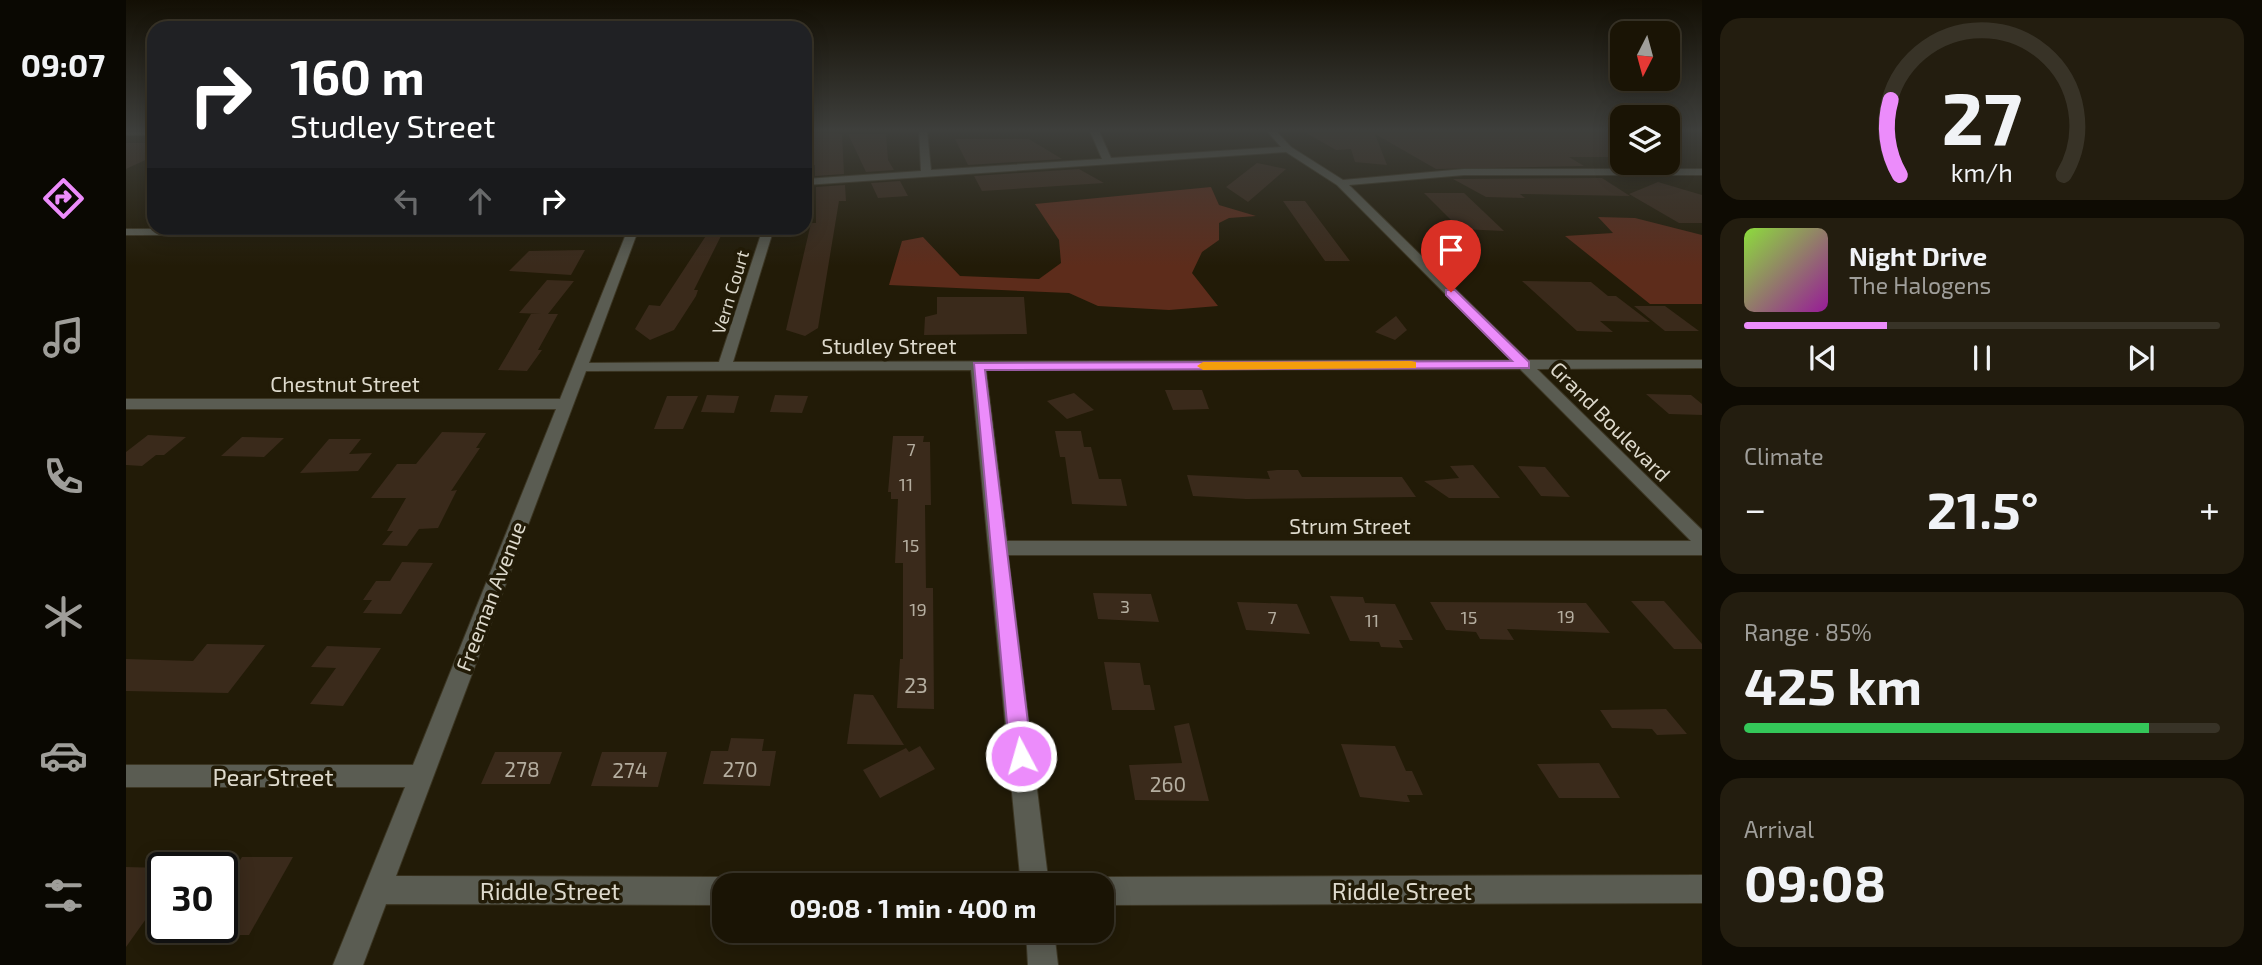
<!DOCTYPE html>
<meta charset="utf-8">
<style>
body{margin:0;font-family:"Exo 2",sans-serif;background:#231d0f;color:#f1f3f6;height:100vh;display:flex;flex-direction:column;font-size:26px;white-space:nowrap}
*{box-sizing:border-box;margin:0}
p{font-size:23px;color:#9f9e9a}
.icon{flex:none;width:38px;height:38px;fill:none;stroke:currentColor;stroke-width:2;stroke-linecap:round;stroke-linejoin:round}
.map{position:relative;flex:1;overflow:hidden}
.side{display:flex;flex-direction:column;gap:18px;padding:18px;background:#0e0b03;width:560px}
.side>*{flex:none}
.hud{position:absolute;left:21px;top:21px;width:665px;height:214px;border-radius:21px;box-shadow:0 4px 18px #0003,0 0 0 2px #383327;background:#202124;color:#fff;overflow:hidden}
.needle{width:46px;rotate:186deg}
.fabs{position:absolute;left:1484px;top:21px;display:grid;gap:14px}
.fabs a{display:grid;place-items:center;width:70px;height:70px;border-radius:14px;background:#1a1405;box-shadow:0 4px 18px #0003,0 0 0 2px #383327;font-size:35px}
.speed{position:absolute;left:21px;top:852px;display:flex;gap:14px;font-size:35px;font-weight:700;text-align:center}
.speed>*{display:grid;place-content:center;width:91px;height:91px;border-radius:50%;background:#1a1405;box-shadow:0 4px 18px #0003,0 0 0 2px #383327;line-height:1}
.speed .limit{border:4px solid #111;border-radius:10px;background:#fff;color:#111}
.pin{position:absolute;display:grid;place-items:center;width:60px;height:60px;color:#fff;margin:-72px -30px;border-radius:50% 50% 50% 0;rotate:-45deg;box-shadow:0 0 7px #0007}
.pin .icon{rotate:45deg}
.me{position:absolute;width:77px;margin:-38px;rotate:354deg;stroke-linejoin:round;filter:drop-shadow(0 0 5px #0008)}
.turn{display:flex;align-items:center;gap:24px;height:147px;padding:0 28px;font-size:32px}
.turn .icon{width:91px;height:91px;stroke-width:2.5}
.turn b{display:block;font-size:49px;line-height:60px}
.lanes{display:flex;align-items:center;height:66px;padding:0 28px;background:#0003;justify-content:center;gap:35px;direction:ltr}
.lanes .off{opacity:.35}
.big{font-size:52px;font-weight:700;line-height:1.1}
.side .card{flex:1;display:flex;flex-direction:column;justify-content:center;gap:10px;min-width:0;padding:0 24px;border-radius:21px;background:#231d0f}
.side .dial{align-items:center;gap:0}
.dial svg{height:182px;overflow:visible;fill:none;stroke:#383327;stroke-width:7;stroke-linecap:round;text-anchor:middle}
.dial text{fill:#f1f3f6;stroke:none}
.song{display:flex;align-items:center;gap:21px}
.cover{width:84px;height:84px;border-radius:10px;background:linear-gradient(135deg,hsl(90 70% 55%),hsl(300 70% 35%))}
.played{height:7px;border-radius:4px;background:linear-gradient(90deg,#ec8cfb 30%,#383327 30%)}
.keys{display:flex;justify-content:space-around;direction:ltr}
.heat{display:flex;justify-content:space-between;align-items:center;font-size:38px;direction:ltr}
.charge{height:10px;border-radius:5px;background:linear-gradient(90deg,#34c759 85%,#383327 0)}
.trip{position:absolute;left:586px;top:873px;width:402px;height:70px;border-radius:21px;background:#1a1405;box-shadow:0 4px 18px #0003,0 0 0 2px #383327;font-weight:700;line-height:70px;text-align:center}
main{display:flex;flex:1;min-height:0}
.tabs{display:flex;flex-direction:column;width:126px;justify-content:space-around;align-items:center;background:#0a0802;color:#9f9e9a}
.tabs .icon{width:49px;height:49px}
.tabs .active{color:#ec8cfb}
.tabs b{font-size:32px;color:#f1f3f6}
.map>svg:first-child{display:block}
.green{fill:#5d2c1b}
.building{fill:#3a2a1b}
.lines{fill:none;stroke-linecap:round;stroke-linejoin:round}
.minor-casing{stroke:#3c3623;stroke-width:2}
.minor{fill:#5a5c52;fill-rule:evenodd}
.route{fill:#ec8cfb;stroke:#995ba3;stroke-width:2}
.slow{fill:#f59e0b}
.labels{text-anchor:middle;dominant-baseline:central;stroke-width:7;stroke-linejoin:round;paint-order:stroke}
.far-street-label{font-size:18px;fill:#dedacd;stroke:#221b07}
.number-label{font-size:18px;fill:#b5aea0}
.street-label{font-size:21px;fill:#dedacd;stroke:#221b07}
.near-number-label{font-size:21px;fill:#b5aea0}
.near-street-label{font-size:24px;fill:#dedacd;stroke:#221b07}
</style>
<main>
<nav class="tabs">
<b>09:07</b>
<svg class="icon active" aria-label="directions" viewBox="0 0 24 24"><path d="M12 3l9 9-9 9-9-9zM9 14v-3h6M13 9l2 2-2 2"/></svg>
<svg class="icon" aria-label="music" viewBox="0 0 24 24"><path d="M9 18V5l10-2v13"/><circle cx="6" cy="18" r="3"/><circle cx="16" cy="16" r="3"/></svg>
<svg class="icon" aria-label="phone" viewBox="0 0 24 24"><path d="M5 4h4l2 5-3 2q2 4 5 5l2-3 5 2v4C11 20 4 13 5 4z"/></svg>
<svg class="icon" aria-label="climate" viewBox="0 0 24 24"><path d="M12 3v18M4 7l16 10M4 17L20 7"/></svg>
<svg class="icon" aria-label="car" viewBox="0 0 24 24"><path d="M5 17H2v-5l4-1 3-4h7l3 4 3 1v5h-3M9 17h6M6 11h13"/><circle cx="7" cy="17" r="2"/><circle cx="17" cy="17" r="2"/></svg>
<svg class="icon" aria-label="filters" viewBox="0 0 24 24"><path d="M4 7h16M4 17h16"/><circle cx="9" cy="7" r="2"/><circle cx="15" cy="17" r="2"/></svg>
</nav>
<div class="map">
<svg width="1576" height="965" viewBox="0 0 1576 965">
<rect width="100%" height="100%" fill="#221b07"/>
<g class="green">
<path d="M1085,187L1093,205L1130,216L1103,218L1093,223V240L1076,252L1066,273L1092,306L1043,310L972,306L943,293L763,285L776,241L797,237L834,276L913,279L935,263L933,240L909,204Z"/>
<path d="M1472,217L1509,218L1576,235V304H1524L1439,236L1487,233Z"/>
</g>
<g class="building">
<path d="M679,131L716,134L718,174L689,176V165L679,166Z"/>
<path d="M1177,131H1496V157H1443L1458,166L1310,169L1249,134L1261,165L1229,162L1225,149L1210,150Z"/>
<path d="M722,134H760L762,160L768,170L740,172Z"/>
<path d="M829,139H903L936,159L842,165Z"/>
<path d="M0,143H28V156L0,169Z"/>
<path d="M1131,163L1160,169L1122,202L1100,187Z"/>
<path d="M953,169L978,183L856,191L848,176Z"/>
<path d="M1476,178L1504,196L1394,194L1399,198L1360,197L1327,179Z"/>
<path d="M774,181L782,196L752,198L745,183Z"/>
<path d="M1532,182L1576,195V223H1553L1503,194Z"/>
<path d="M719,185L720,201H713L692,328L679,336L660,330L685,223H690V187Z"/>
<path d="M1298,193H1338L1378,231L1334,229Z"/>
<path d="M1157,201H1179L1224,261H1199Z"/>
<path d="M585,228L598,230L568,290H572L570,296L548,330L524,340L509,329L523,305L534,306Z"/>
<path d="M459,250L445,275L383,271L403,251Z"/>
<path d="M421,280L448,281L422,314H432L412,350H416L401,371L372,370L405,314H415L393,313Z"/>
<path d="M1396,281L1465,282L1482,296H1490L1524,322L1474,321L1487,332L1451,331Z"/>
<path d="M811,297H898L901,334L798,335L799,317L811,314Z"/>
<path d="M1508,306H1539L1573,331H1539Z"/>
<path d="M1270,316L1281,330L1269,340L1249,332Z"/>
<path d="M1039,390H1076L1083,409L1047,410Z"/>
<path d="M948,393L968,410L941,419L921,401Z"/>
<path d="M1520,394L1565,395L1576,404V415L1543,414Z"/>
<path d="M581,395L613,396L608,413L575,412Z"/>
<path d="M649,395L682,396L676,413L644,412Z"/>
<path d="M541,396H572L557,429H528Z"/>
<path d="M929,431H955L958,447H965L973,479H995L1001,506L946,504L939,457H934Z"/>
<path d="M316,432L360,433L350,448H354L325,491L331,490L312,528L293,529L281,546L256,545L267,531H261L280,498H245L271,464H290Z"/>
<path d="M22,435L60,437L38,455H30L16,466L0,465V452Z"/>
<path d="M767,436H798L797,442H804L805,505H799L800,588H807L808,709L771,708L774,659H777V563H769L772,499H765V492H762Z"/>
<path d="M116,437L158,438L138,457L95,456Z"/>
<path d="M203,439H235L223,454L246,453L232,471L174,473Z"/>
<path d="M1347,465L1374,498H1323L1298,481L1333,478L1324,466Z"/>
<path d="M1392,466L1419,467L1444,497L1415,496Z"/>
<path d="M1151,470H1172L1176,477H1276L1290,497L1120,499L1067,496L1061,475L1144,479L1141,471Z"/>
<path d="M276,562L307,563L275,614L237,613L246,600H237L250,581H264Z"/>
<path d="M967,593L1025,594L1033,622L972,619Z"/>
<path d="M1204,596L1237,597L1239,603L1269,604L1287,640H1273L1277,648L1255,647L1253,642L1224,641Z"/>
<path d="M1505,601H1538L1576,644V649H1548Z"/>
<path d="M1111,602L1171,604L1184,634L1120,630Z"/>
<path d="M1304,602L1460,603L1484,633L1381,629L1388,640L1354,639L1350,632L1320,630Z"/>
<path d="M81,644L139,645L102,693L0,691V659L67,661Z"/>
<path d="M201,646L255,648L217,706L184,704L210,668L185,667Z"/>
<path d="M978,662L1014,663L1018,685H1024L1029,710H986Z"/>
<path d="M728,694L747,695L778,745L721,744Z"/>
<path d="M1540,709L1561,734L1531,735L1526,729L1486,728L1474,710Z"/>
<path d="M1063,723L1083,801L1009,800L1003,765L1056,763L1048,726Z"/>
<path d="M605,738L638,739L636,751H650L644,786L577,784L585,751H602Z"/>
<path d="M1215,744L1269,746L1280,771H1286L1297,795H1281L1284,802H1279L1234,797Z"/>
<path d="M794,746L809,769L754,798L737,770L780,748L783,752Z"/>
<path d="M369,752H436L424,784H355Z"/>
<path d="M476,752H541L532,787L465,786Z"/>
<path d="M1473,763L1494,798H1433L1411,764Z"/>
<path d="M116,857H167L123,935H96V889Z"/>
<path d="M0,867L37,868V895L0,947Z"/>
</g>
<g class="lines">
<g class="minor-casing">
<g id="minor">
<rect x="0" y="131" width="28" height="4"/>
<path d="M793,131H801L805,170L976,159L964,131H973L985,158L1155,147L1141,131H1150L1165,147L1217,180L1338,169H1576V175H1338L1223,185L1402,360H1576V368L1411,369L1576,530V555H882L923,886H895L845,370L460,371L270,876L598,877L608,881L609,886H598V905L260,904L237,965H207L279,787H0V765H287L430,409H0V399H434L500,234L0,235V229L513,228L463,363L593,362L637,228H648L607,362L1385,360L1211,185L1160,152L679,185V179L795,171ZM1394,369L1565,541H881L860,370Z"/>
<path d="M1576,875V903L976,905V886H965L966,881L976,877Z"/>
<path d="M900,931H928L932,965H902Z"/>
</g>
</g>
<use href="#minor" class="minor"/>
</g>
<linearGradient id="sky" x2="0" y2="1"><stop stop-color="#130f04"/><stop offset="0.49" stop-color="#3e3f3c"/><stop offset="1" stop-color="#3e3f3c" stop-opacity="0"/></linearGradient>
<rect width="1576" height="266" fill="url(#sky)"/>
<path class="route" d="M1320,290H1329L1403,362V368L859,370L906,756L902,763L895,765L887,763L884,756L848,363L1386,361L1320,295Z"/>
<path class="slow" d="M1285,361L1290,362V368L1077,370L1071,366L1077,362Z"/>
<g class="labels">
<g class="far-street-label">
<text transform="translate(604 292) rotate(-73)">Vern Court</text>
</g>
<g class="number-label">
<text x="785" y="449">7</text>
<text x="780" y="484">11</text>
<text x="785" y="545">15</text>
<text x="999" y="606">3</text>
<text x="792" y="609">19</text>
<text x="1440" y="616">19</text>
<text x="1146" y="617">7</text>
<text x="1343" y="617">15</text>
<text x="1246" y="620">11</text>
</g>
<g class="street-label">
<text x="763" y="345">Studley Street</text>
<text x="219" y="383">Chestnut Street</text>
<text transform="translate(1485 421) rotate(45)">Grand Boulevard</text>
<text x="1224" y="525">Strum Street</text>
<text transform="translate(364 596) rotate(-69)">Freeman Avenue</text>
</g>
<g class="near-number-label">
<text x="790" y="684">23</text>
<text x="396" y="768">278</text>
<text x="614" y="768">270</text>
<text x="504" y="769">274</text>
<text x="1042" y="783">260</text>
</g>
<g class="near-street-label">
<text x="147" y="776">Pear Street</text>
<text x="424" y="890">Riddle Street</text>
<text x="1276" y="890">Riddle Street</text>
</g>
</g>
</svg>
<div class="fabs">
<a><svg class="needle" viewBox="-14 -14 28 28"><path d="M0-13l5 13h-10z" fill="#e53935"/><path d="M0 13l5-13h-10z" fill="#9f9e9a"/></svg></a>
<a><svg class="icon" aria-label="layers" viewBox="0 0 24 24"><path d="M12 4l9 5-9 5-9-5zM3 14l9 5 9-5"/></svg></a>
</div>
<div class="speed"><div class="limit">30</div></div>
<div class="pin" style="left:1325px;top:292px;background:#d93025"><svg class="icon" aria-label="arrive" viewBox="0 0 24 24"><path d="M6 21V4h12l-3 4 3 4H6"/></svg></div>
<svg class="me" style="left:895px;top:756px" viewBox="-20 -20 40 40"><circle r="17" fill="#ec8cfb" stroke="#fff" stroke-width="3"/><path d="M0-11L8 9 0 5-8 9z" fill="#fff"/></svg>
<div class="trip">09:08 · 1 min · 400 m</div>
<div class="hud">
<div class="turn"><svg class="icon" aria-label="right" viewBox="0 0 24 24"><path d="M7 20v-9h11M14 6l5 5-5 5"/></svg><div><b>160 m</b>Studley Street</div></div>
<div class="lanes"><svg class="icon off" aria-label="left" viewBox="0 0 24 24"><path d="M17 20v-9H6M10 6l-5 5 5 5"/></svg><svg class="icon off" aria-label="ahead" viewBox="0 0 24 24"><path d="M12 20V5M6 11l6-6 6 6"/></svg><svg class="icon" aria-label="right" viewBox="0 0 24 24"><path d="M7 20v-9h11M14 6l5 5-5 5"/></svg></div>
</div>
</div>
<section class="side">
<div class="card dial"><svg viewBox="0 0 100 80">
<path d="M14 69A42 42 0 1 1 86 69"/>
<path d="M14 69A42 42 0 0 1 10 36" stroke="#ec8cfb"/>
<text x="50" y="56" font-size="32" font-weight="700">27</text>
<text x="50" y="72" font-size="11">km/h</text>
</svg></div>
<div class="card">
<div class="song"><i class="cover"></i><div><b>Night Drive</b><p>The Halogens</p></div></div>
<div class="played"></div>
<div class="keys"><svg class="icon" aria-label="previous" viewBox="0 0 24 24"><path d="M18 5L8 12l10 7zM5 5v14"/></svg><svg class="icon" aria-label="pause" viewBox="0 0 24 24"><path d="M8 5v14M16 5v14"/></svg><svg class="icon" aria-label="next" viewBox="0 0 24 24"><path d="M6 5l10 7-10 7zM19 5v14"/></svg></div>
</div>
<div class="card"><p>Climate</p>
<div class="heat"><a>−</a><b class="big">21.5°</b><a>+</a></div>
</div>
<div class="card"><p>Range · 85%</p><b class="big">425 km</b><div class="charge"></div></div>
<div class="card"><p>Arrival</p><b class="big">09:08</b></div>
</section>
</main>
